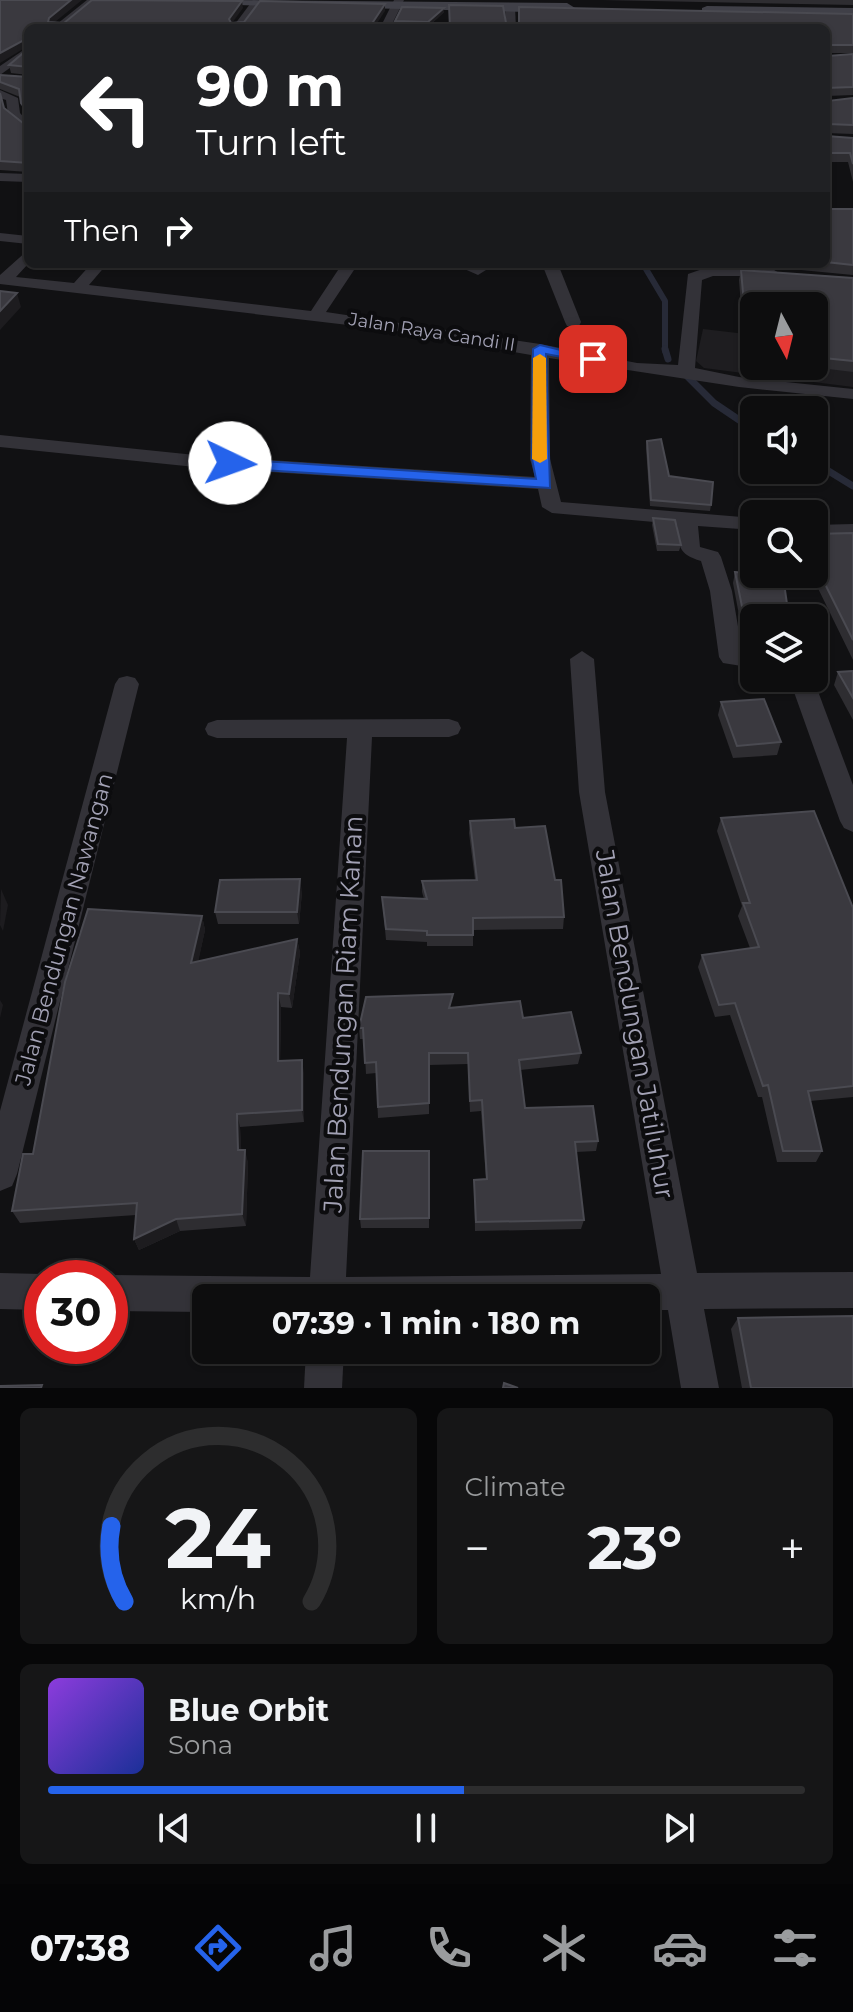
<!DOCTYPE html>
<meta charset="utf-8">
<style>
body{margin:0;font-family:Montserrat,sans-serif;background:#161617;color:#f1f3f6;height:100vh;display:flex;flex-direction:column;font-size:30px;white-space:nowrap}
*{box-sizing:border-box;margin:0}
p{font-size:26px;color:#9a9c9e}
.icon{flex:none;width:44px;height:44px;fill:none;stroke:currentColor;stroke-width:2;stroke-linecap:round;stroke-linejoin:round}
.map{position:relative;height:1388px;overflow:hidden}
.side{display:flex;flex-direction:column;gap:20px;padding:20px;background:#070708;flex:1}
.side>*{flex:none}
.banner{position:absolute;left:24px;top:24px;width:806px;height:244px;border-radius:12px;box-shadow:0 2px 6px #0004,0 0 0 2px #2d2d2e;background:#202124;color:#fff;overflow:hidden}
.needle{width:52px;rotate:173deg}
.tools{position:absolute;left:740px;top:292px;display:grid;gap:16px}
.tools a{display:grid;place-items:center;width:88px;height:88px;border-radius:12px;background:#0d0d0e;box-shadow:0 2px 6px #0004,0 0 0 2px #2d2d2e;font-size:40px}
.speed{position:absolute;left:24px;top:1260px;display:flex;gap:16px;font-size:40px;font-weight:700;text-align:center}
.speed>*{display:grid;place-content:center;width:104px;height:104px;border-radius:50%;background:#0d0d0e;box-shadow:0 2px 6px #0004,0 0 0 2px #2d2d2e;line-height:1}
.speed .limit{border:12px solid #d22;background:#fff;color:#111}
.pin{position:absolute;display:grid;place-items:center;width:68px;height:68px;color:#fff;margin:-34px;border-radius:16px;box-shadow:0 4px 12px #0006}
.me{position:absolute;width:88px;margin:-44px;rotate:93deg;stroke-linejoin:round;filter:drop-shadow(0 0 6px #0008)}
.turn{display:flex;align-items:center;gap:28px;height:168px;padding:0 40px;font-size:36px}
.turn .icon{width:104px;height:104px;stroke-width:2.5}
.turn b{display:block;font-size:56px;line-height:68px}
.then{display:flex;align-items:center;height:76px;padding:0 40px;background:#0003;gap:16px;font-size:30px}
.big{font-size:60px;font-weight:700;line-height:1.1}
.side .tile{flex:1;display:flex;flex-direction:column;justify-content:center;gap:12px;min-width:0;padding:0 28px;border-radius:12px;background:#161617}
.side .dial{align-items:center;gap:0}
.dial svg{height:208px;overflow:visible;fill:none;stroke:#2d2d2e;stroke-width:7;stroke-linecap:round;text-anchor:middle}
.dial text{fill:#f1f3f6;stroke:none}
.song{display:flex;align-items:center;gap:24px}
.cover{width:96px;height:96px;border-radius:12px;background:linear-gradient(135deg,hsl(270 70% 55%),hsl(230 70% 35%))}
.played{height:8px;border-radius:4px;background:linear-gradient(90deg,#2563eb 55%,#2d2d2e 55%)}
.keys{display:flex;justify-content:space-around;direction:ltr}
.heat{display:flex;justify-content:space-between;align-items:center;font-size:44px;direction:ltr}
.side .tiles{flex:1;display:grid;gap:20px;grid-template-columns:1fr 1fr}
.tile:last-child{grid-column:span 2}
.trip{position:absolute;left:192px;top:1284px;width:468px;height:80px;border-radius:12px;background:#0d0d0e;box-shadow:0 2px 6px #0004,0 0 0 2px #2d2d2e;font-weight:700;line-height:80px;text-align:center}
.tab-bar{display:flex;height:128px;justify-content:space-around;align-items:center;background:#050506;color:#9a9c9e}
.tab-bar .icon{width:56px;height:56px}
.tab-bar .current{color:#2563eb}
.tab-bar b{font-size:36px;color:#f1f3f6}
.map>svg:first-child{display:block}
.built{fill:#1e1d20}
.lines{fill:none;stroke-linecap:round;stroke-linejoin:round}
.stream-far1{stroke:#272a37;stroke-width:6}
.stream{stroke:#272a37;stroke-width:7}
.minor{fill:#333238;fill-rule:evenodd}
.secondary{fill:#404048;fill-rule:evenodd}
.wall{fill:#2e2d31}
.shaded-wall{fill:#1d1c1f}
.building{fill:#3a393f;stroke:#4a4a51;stroke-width:2}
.route{fill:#2563eb;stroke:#184099;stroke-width:2}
.slow{fill:#f59e0b}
.labels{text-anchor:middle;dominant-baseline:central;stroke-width:8;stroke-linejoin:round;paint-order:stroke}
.far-street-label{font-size:18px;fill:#a2a1b4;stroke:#0c0c0e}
.street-label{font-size:22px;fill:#a2a1b4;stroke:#0c0c0e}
.near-street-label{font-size:26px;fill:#a2a1b4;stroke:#0c0c0e}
</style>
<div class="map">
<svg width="853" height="1388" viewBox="0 0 853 1388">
<rect width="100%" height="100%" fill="#111113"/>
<path class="built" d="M703,329L754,335V366H814L853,346V387L704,368L696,361Z"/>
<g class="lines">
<path class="stream-far1" d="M643,264L665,301V351"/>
<g class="stream">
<path d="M665,349L668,359"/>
<path d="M687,376L714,403L754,430"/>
<path d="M814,462L853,486"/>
</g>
<g class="minor">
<path d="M87,0H98L64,28H52Z"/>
<path d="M253,0L262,1L242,28H232Z"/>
<path d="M394,0H404L390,28H380Z"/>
<path d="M510,4L515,7L516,28H506L505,7Z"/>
<path d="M28,47V55L0,75V66Z"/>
<path d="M0,90L18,98L20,113L28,122V134L8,114L6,100L0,98Z"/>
<path d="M0,173L28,174V182L0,181Z"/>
<path d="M0,233L28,236V244L0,241Z"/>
<path d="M28,250V264L16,277L74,283L91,264H107L89,285L311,311L342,264H358L326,312L540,344L637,363L678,365L688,274L711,266L771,268L779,273L776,276H713L702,280L695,368L739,377L853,389V399L739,387L549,358L550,459L561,502L754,518V530L698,526L700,547L718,552L721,557L732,591L742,650L754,652V668L723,663L719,657L710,591L701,561C678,554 679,547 677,524L552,513L542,507L538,489L205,468L0,447V435L205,456L535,477L530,459L531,355L391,330L0,284V275Z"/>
<path d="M453,264H476L486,270L478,275Z"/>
<path d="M542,264H558L581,322L579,326H567L565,322Z"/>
<path d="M853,524V536L814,537V525Z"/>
<path d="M582,651L594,659L605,792L697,1273L853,1272V1308L704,1309L719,1388H681L668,1310H646V1298H206V1312L110,1311V1278H103L110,1275L310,1277L347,738H217L208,735L205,729L208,723L217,720L449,719L458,722L461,728L458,734L449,737H372L346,1277L661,1274L579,792L570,659Z"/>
<path d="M127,676L135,678L139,684L17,1174L12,1186L0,1191V1111L115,684L119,678Z"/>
<path d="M789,678H813L853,785V832L844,828L840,821Z"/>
<path d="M0,1273L42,1274L52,1278H42V1310L0,1309Z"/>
<path d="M306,1350H344L342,1388H304Z"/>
</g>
<g class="secondary">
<path d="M229,0L567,3L575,8L567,13L237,5Z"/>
<path d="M707,6L853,8V18L702,14V8Z"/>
</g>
</g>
<g class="wall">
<path d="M602,0H853V5Z"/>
<path d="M444,8V12L428,27L395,25V21Z"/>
<path d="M853,14V53H827L828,56L853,54V95L827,96L828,101L853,98V134L826,133L506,23Z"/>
<path d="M28,49V75L11,73L9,65Z"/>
<path d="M0,75L28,77V118L23,112L20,97L0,89Z"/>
<path d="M0,93L4,108L28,127V172L0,170Z"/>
<path d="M826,135L853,138V182L848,162H826Z"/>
<path d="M826,209H853V275L737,264H826Z"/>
<path d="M741,270L853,278V372L804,366H814V306H754V360L745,359L739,280Z"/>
<path d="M647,441L669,476L711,505L710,511L650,506L646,448Z"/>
<path d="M653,518L681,545L679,551H657L652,525Z"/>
<path d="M853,533V660L811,574H814V534Z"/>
<path d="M735,572L754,618V650L745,647L733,583Z"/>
<path d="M853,671V720L834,685L838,672Z"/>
<path d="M721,702L781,742L777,755L733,758L718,715Z"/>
<path d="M721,818L853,908V1097L810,1101L822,1151L816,1162H777L762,1097H758L730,1015L715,1017L698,967L702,955L750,948L738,916L742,906L717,831Z"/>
<path d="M470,821L515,828L555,880L564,917L563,929L473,930V946H427V942L386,940L382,897L424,899L422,892V881L475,880L469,833Z"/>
<path d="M302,892L299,924H218L215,912Z"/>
<path d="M202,916L205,930L198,961L297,939L300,953L292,1008L281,1007L280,1061L304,1073V1122L240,1127L241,1150L248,1162L246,1226L180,1231L139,1250L134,1239L136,1215L20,1223L12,1211Z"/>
<path d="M452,1007L523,1018L581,1053L578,1064L520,1070L525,1108L598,1141L596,1151L576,1152L584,1220L581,1229L475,1231L474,1180L486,1179L481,1111L470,1112L468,1064L429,1065V1114L378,1118L376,1073L366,1074L364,1039H360L359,1028Z"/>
<path d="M429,1151V1228H361L360,1219Z"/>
<path d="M738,1318L853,1388H742L731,1329Z"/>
</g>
<g class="shaded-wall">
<path d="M71,0H82L50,26L48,22L49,18Z"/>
<path d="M242,1L243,8L230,26L229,19Z"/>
<path d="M385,4V11L374,28H369Z"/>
<path d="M444,8V12L428,27V22Z"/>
<path d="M28,38V46L0,63V53Z"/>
<path d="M17,293L21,307L0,330V311Z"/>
<path d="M300,879L302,892L299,924L297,912Z"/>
<path d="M1,889L8,905L3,931L0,925Z"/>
<path d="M202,916L205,930L195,977L191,963Z"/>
<path d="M297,939L300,953L292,1008L289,994Z"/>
<path d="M278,993L281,1007L280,1075L278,1061Z"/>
<path d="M0,1000L3,1005L0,1018Z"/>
<path d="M302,1060L304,1073V1122L302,1110Z"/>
<path d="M237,1114L240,1127L242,1162L238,1150Z"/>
<path d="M245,1150L248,1162L246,1226L242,1214Z"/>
<path d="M176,1219L180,1231L139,1250L134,1239Z"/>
</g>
<g class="building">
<path d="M0,0H71L49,18L48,22L64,23L92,0L242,1L229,19L231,23L244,22L260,1L385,4L369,28H28V38L0,53Z"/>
<path d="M449,5L503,6L506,23H519V7L853,14V45H826V28H450Z"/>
<path d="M402,7L444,8L428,22L395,21Z"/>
<path d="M826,47L828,56L853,54V87L826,88Z"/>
<path d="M28,49V67L9,65Z"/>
<path d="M0,75L28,77V112L21,103L19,89L0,82Z"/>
<path d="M826,89L828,101L853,98V125L828,124L826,132Z"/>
<path d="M0,93L4,108L28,127V163L0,161Z"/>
<path d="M826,136L853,138V164L850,153H826Z"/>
<path d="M826,209H853V265L826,262Z"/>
<path d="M741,270L853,278V361L814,357V306H754V350L748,349Z"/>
<path d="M0,291L17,293L0,311Z"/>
<path d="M661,439L669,476L713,482L711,505L651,500L647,441Z"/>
<path d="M653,518L675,520L681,545L658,544Z"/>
<path d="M853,533V640L814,562V534Z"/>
<path d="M735,572L783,576L789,618H754V638L748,636Z"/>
<path d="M853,671V698L838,672Z"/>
<path d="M764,699L781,742L737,746L721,702Z"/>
<path d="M814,811L853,908V1086L808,1091L822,1151H783L768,1085L763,1086L735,1003L719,1005L702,955L759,947L743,903H750L721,818Z"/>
<path d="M514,819L515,828L545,826L555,880H561L564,917L473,918V935H427V931L386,929L382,897L427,899L422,881L477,880L470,821Z"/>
<path d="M300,879L297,912H215L220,880Z"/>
<path d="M88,909L202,916L191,963L297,939L289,994L278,993V1061L302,1060V1110L237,1114L238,1150H245L242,1214L176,1219L134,1239L137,1203L12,1211L23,1154H33L65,982Z"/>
<path d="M453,994L449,1008L520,1001L523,1018L571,1012L581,1053L519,1060L525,1108L593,1106L598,1141L575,1142L584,1220L476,1222L474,1180L487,1179L482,1100L470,1101L468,1053H429V1103L378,1107L376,1062L365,1063L363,1028H359L366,997Z"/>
<path d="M363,1151H429V1218L360,1219Z"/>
<path d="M853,1316V1388H751L738,1318Z"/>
<path d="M504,1383L518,1388H503Z"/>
<path d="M42,1385L41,1388H0V1386Z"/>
</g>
<path class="route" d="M540,345L599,359L593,363L546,354L550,488L230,468L223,463L230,459L536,479L532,459L533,349Z"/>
<path class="slow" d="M540,354L546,358L547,459L540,463L532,459L533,358Z"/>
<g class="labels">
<g class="far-street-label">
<text transform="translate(432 332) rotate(9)">Jalan Raya Candi II</text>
</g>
<g class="street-label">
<text transform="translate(64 929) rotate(-75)">Jalan Bendungan Nawangan</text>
</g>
<g class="near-street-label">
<text transform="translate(343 1014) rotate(-87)">Jalan Bendungan Riam Kanan</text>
<text transform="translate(635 1024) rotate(80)">Jalan Bendungan Jatiluhur</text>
</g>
</g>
</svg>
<div class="tools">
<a><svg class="needle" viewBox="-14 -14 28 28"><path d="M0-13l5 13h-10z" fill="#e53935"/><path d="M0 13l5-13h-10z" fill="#9a9c9e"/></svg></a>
<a><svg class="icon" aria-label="sound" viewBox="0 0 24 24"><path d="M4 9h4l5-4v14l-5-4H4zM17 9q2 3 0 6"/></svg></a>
<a><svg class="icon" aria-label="search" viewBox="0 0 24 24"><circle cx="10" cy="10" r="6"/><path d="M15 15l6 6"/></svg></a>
<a><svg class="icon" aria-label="layers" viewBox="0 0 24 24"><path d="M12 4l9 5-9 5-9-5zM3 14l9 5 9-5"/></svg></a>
</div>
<div class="speed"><div class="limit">30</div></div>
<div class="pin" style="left:593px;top:359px;background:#d93025"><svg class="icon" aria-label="arrive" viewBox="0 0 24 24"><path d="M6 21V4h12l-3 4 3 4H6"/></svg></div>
<svg class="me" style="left:230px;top:463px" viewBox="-20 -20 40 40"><circle r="19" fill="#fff"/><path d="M0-13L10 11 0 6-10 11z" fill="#2563eb"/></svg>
<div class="trip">07:39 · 1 min · 180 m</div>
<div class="banner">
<div class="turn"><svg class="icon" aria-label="left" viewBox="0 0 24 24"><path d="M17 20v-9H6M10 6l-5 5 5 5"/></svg><div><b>90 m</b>Turn left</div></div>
<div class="then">Then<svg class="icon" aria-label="right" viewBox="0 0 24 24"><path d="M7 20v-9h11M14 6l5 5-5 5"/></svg></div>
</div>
</div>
<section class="side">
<div class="tiles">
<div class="tile dial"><svg viewBox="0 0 100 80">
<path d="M14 69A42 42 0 1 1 86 69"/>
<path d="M14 69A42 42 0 0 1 9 40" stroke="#2563eb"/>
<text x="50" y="56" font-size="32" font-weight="700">24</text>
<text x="50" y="72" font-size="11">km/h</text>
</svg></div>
<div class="tile"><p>Climate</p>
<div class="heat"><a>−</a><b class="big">23°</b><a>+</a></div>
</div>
<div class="tile">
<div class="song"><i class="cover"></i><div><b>Blue Orbit</b><p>Sona</p></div></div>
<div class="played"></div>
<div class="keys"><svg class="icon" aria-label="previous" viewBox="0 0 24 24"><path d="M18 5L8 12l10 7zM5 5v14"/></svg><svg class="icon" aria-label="pause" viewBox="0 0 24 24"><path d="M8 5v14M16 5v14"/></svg><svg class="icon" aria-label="next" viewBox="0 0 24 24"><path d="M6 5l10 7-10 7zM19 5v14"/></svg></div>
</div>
</div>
</section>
<nav class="tab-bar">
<b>07:38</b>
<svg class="icon current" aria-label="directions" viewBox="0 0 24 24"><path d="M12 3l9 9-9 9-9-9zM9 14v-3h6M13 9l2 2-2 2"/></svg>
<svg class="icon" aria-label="music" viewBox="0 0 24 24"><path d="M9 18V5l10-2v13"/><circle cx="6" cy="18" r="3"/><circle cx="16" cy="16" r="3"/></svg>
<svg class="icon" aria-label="phone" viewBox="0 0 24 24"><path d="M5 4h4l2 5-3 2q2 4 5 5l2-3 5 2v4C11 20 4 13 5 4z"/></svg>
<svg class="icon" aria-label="climate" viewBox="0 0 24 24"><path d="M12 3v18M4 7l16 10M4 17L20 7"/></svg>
<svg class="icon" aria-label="car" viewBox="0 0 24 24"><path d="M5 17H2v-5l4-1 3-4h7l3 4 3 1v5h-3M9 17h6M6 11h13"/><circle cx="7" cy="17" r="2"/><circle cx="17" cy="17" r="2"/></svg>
<svg class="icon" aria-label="filters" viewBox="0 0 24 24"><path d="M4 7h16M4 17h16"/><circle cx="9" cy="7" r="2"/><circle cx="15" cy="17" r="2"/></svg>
</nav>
